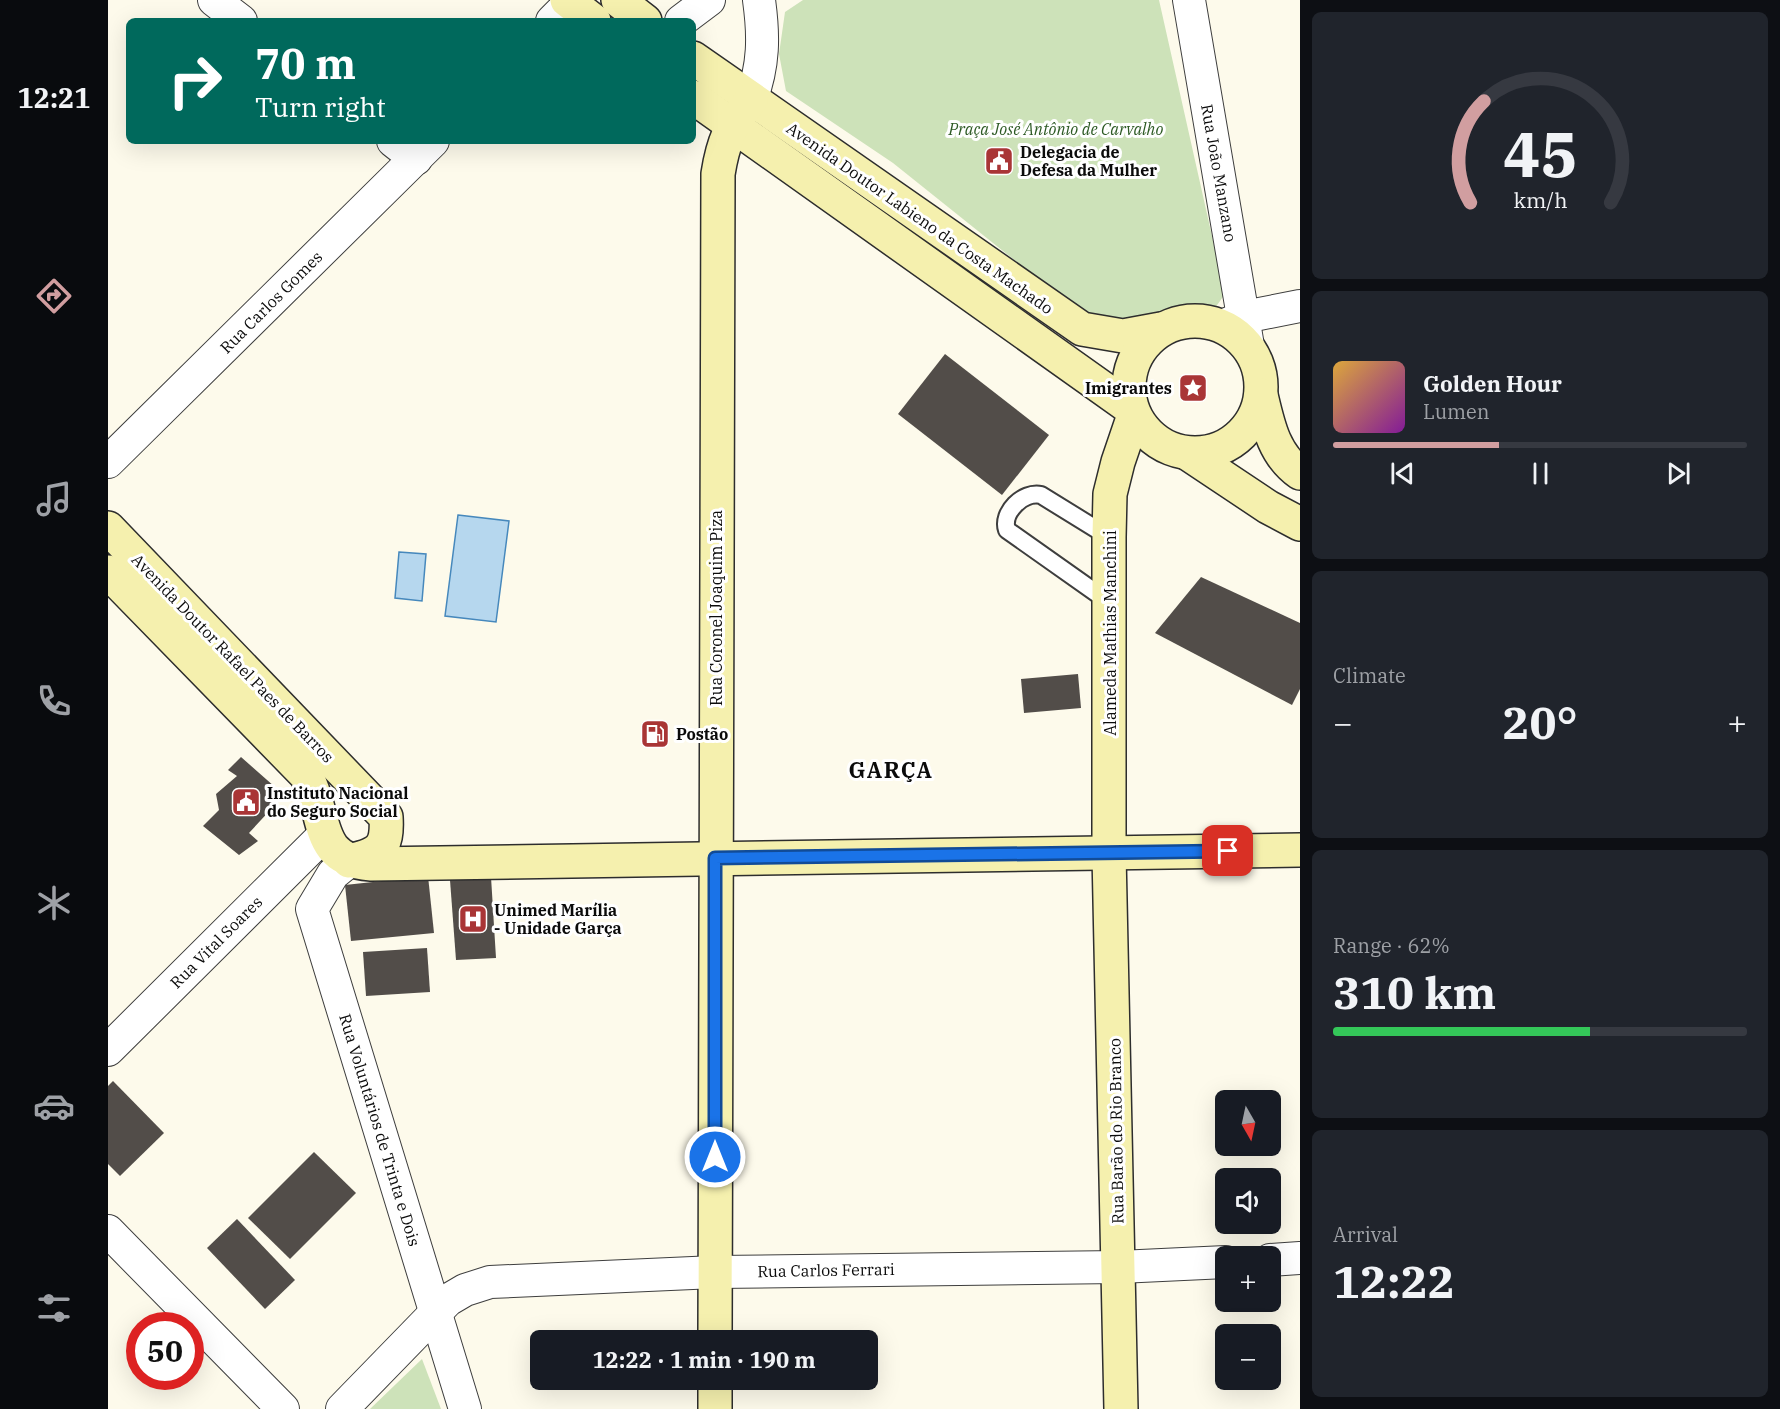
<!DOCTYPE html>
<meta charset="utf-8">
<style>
body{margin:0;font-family:"IBM Plex Serif",serif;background:#20242c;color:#f1f3f6;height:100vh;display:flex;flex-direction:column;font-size:22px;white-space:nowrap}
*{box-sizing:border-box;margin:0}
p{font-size:20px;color:#9ea1a6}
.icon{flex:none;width:33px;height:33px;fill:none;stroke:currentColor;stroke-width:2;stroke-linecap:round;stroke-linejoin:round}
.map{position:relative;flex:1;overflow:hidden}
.sheet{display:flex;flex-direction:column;gap:12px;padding:12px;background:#0d0f14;width:480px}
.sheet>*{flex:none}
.top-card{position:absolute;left:18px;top:18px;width:570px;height:126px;border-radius:9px;box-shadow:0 6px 24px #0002;background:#00695c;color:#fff;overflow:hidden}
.needle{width:39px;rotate:171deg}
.buttons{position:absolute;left:1107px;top:1090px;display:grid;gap:12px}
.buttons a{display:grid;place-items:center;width:66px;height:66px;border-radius:9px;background:#171b24;box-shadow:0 6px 24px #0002;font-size:30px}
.speed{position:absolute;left:18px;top:1312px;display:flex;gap:12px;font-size:30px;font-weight:700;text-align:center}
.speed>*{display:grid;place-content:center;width:78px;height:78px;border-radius:50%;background:#171b24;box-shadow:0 6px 24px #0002;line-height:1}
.speed .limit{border:9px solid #d22;background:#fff;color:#111}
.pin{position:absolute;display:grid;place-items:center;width:51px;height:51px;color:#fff;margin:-26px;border-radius:12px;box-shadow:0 3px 9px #0006}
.me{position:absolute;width:66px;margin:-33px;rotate:0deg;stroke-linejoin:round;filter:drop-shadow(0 0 4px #0008)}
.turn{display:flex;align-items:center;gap:21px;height:126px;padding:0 30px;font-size:27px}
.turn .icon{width:78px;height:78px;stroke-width:2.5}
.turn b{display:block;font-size:42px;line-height:51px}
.big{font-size:45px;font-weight:800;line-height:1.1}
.sheet .tile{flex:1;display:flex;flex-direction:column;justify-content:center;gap:9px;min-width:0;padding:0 21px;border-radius:9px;background:#20242c}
.sheet .dial{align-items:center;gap:0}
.dial svg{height:156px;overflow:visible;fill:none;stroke:#363941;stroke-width:7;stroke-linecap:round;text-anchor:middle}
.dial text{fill:#f1f3f6;stroke:none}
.song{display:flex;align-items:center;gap:18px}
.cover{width:72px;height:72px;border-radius:9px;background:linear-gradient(135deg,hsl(40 70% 55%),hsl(290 70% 35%))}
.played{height:6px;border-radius:3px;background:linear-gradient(90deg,#d19ea0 40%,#363941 40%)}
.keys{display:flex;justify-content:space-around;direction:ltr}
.heat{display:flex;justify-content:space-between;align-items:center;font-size:33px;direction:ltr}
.charge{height:9px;border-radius:4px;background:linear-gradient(90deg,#34c759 62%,#363941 0)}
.trip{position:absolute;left:422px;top:1330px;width:348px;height:60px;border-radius:9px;background:#171b24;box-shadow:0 6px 24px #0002;font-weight:800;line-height:60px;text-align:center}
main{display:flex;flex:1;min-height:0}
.tab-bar{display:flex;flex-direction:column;width:108px;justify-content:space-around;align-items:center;background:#090b0e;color:#9ea1a6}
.tab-bar .icon{width:42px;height:42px}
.tab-bar .selected{color:#d19ea0}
.tab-bar b{font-size:27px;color:#f1f3f6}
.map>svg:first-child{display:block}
.green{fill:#cde2b9}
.water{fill:#b6d7ee;stroke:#4688bc;stroke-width:1.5}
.building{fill:#524d49}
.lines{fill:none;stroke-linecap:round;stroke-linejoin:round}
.service-casing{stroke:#3e3e3e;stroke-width:20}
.minor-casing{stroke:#3e3e3e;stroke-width:34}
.secondary-casing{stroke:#2d2d2d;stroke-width:36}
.service{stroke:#fff;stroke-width:16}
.minor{stroke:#fff;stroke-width:32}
.secondary{stroke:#f5f0ae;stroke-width:33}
.route-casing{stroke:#114b97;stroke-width:15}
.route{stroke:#1a73e8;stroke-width:10}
.labels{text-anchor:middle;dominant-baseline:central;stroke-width:6;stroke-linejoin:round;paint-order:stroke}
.park-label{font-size:16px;font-style:italic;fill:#2d5a24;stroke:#fff}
.poi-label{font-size:16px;font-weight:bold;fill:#0b0b0b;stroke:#fff;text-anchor:start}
.street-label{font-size:16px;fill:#0b0b0b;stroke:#fff}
.district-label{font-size:22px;font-weight:bold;letter-spacing:1.5px;fill:#0b0b0b;stroke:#fff}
</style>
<main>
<nav class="tab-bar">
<b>12:21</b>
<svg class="icon selected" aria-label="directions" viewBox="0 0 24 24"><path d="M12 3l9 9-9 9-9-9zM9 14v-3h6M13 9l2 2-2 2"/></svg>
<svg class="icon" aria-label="music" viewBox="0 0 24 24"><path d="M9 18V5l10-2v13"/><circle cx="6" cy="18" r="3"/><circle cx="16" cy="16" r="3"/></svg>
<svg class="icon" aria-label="phone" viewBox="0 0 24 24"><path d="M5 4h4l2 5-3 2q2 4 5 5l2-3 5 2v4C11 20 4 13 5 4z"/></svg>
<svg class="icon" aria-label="climate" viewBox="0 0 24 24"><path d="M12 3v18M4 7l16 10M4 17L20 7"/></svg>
<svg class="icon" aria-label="car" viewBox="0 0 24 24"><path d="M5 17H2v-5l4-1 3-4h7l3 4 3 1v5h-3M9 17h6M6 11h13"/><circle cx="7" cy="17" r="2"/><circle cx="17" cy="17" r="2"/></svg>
<svg class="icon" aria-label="filters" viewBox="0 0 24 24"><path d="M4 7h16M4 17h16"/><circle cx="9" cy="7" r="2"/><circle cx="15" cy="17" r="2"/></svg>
</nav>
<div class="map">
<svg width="1192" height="1409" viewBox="0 0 1192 1409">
<rect width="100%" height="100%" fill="#fdfaeb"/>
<g class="green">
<path d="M695,0H1051L1117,294L1107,308L1002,326L975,315L785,163L678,91L671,54L677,12Z"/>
<path d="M314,1359L333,1409H262Z"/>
</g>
<g class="water">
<path d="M350,515L401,521L388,622L337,616Z"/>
<path d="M291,552L318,554L314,601L287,598Z"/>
</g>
<g class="building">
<path d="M837,354L941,435L894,495L790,414Z"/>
<path d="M1093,577L1192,623V689L1184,705L1047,633Z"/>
<path d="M970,674L973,708L916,713L913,679Z"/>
<path d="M133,757L167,787L168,798L166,806L141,833L150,841L131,855L95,826L111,810L108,794L129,776L120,770Z"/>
<path d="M320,876L326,933L243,941L237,885Z"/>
<path d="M383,877L388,958L348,960L342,880Z"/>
<path d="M319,948L322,992L258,996L255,952Z"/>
<path d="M5,1081L56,1133L12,1176L0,1164V1086Z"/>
<path d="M206,1152L248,1193L182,1259L140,1218Z"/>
<path d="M129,1219L187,1280L157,1309L99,1248Z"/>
</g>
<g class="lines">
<g class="service-casing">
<path id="service" d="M1001,602L899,530C893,513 915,491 933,495L1001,537"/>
</g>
<g class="minor-casing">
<g id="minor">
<path d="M106,0L133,21"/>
<path d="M1081,0L1140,346"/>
<path d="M444,21L462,3"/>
<path d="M573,21L601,0"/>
<path d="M643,100C656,65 656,36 651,0"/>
<path d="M285,141L308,159"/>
<path d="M1114,326L1136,317L1192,306"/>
<path d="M0,462L325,141"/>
<path d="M241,861L225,874L204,909L357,1409"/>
<path d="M0,1050L216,835"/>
<path d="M0,1231L175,1409"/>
<path d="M1162,1260L1192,1258"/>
<path d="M234,1409L340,1300L357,1290L382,1282L607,1272L1011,1267L1118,1262"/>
</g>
</g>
<g class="secondary-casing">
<g id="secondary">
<path d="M459,0L486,21"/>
<path d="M510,0L537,21"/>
<path d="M585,58L974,329L1015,336L1053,329"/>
<path d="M585,97L1024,409"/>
<circle cx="1087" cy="387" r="66"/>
<path d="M1153,395C1160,425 1166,455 1192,473"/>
<path d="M1079,453L1160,507L1192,524"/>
<path d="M0,528L278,817C280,849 271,854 241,861"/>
<path d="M0,572L198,775C220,815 205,860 263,864L1192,850"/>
<path d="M607,1341L610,174C615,142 622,126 643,100"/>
<path d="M607,1409V1380"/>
<path d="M1013,1409L1001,854V537L1002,494L1010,462L1026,415"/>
</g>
</g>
<use href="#service" class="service"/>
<use href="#minor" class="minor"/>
<use href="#secondary" class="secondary"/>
</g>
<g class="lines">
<g class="route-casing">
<path id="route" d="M607,1157V858L1120,851"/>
</g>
<use href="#route" class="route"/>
</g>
<defs>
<g id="civic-square" transform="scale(1.5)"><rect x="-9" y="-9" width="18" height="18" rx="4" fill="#a93536" stroke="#fff"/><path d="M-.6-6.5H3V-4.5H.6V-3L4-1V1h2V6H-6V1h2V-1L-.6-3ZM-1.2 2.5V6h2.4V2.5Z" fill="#fff"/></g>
<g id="sight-square" transform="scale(1.5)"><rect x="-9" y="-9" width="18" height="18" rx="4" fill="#a93536" stroke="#fff"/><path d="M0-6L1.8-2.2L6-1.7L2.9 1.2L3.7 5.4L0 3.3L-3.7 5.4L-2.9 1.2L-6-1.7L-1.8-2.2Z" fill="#fff"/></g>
<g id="fuel-square" transform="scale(1.5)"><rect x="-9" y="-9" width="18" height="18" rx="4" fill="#a93536" stroke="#fff"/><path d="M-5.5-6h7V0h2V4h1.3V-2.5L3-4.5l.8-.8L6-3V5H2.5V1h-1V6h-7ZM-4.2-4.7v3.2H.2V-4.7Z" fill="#fff"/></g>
<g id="hospital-square" transform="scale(1.5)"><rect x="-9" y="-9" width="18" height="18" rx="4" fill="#a93536" stroke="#fff"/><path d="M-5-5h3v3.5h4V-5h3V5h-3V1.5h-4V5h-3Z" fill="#fff"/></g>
</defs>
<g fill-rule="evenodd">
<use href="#civic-square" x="891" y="161"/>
<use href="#sight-square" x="1085" y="388"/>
<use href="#fuel-square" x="547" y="734"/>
<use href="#civic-square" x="138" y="802"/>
<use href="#hospital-square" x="365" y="919"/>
</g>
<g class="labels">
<g class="park-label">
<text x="948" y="129">Praça José Antônio de Carvalho</text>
</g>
<g class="poi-label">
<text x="912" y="152">Delegacia de<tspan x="912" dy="18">Defesa da Mulher</tspan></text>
<text x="1064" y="388" text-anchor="end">Imigrantes</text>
<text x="568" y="734">Postão</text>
<text x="159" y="793">Instituto Nacional<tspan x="159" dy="18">do Seguro Social</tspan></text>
<text x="386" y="910">Unimed Marília<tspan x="386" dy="18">- Unidade Garça</tspan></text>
</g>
<g class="street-label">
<text transform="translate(1111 173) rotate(80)">Rua João Manzano</text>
<text transform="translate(812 218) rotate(35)">Avenida Doutor Labieno da Costa Machado</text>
<text transform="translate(163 302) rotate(-45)">Rua Carlos Gomes</text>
<text transform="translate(608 608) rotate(-90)">Rua Coronel Joaquim Piza</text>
<text transform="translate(1002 633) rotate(-90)">Alameda Mathias Manchini</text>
<text transform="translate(125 658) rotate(46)">Avenida Doutor Rafael Paes de Barros</text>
<text transform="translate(108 942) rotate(-45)">Rua Vital Soares</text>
<text transform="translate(272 1130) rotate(73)">Rua Voluntários de Trinta e Dois</text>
<text transform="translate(1008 1131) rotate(-91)">Rua Barão do Rio Branco</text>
<text transform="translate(718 1270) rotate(-1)">Rua Carlos Ferrari</text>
</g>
<g class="district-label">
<text x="783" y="769">GARÇA</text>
</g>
</g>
</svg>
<div class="buttons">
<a><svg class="needle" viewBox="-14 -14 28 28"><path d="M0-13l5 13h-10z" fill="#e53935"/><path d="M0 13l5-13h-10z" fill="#9ea1a6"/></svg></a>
<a><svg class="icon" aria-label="sound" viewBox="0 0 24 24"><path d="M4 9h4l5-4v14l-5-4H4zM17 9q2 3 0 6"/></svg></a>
<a>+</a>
<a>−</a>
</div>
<div class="speed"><div class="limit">50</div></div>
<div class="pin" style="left:1120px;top:851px;background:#d93025"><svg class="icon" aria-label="arrive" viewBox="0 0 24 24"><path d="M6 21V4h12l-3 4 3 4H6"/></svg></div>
<svg class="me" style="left:607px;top:1157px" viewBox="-20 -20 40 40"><circle r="17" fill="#1a73e8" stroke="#fff" stroke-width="3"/><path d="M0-11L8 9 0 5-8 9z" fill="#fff"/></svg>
<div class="trip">12:22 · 1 min · 190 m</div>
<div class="top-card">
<div class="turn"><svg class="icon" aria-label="right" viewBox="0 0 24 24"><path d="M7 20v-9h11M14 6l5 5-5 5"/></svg><div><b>70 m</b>Turn right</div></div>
</div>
</div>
<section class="sheet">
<div class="tile dial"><svg viewBox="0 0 100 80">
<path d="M14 69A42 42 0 1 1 86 69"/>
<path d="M14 69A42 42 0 0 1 21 17" stroke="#d19ea0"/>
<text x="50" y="56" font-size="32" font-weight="700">45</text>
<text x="50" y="72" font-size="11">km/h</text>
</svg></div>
<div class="tile">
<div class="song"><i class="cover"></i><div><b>Golden Hour</b><p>Lumen</p></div></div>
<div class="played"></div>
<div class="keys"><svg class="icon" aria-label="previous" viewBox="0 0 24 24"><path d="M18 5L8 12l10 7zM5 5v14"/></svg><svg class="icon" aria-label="pause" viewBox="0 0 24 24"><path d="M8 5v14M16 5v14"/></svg><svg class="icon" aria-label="next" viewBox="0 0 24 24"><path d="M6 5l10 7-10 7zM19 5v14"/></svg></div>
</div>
<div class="tile"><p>Climate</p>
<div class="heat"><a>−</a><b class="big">20°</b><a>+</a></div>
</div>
<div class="tile"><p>Range · 62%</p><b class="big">310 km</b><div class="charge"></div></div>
<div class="tile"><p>Arrival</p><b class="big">12:22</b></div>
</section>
</main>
